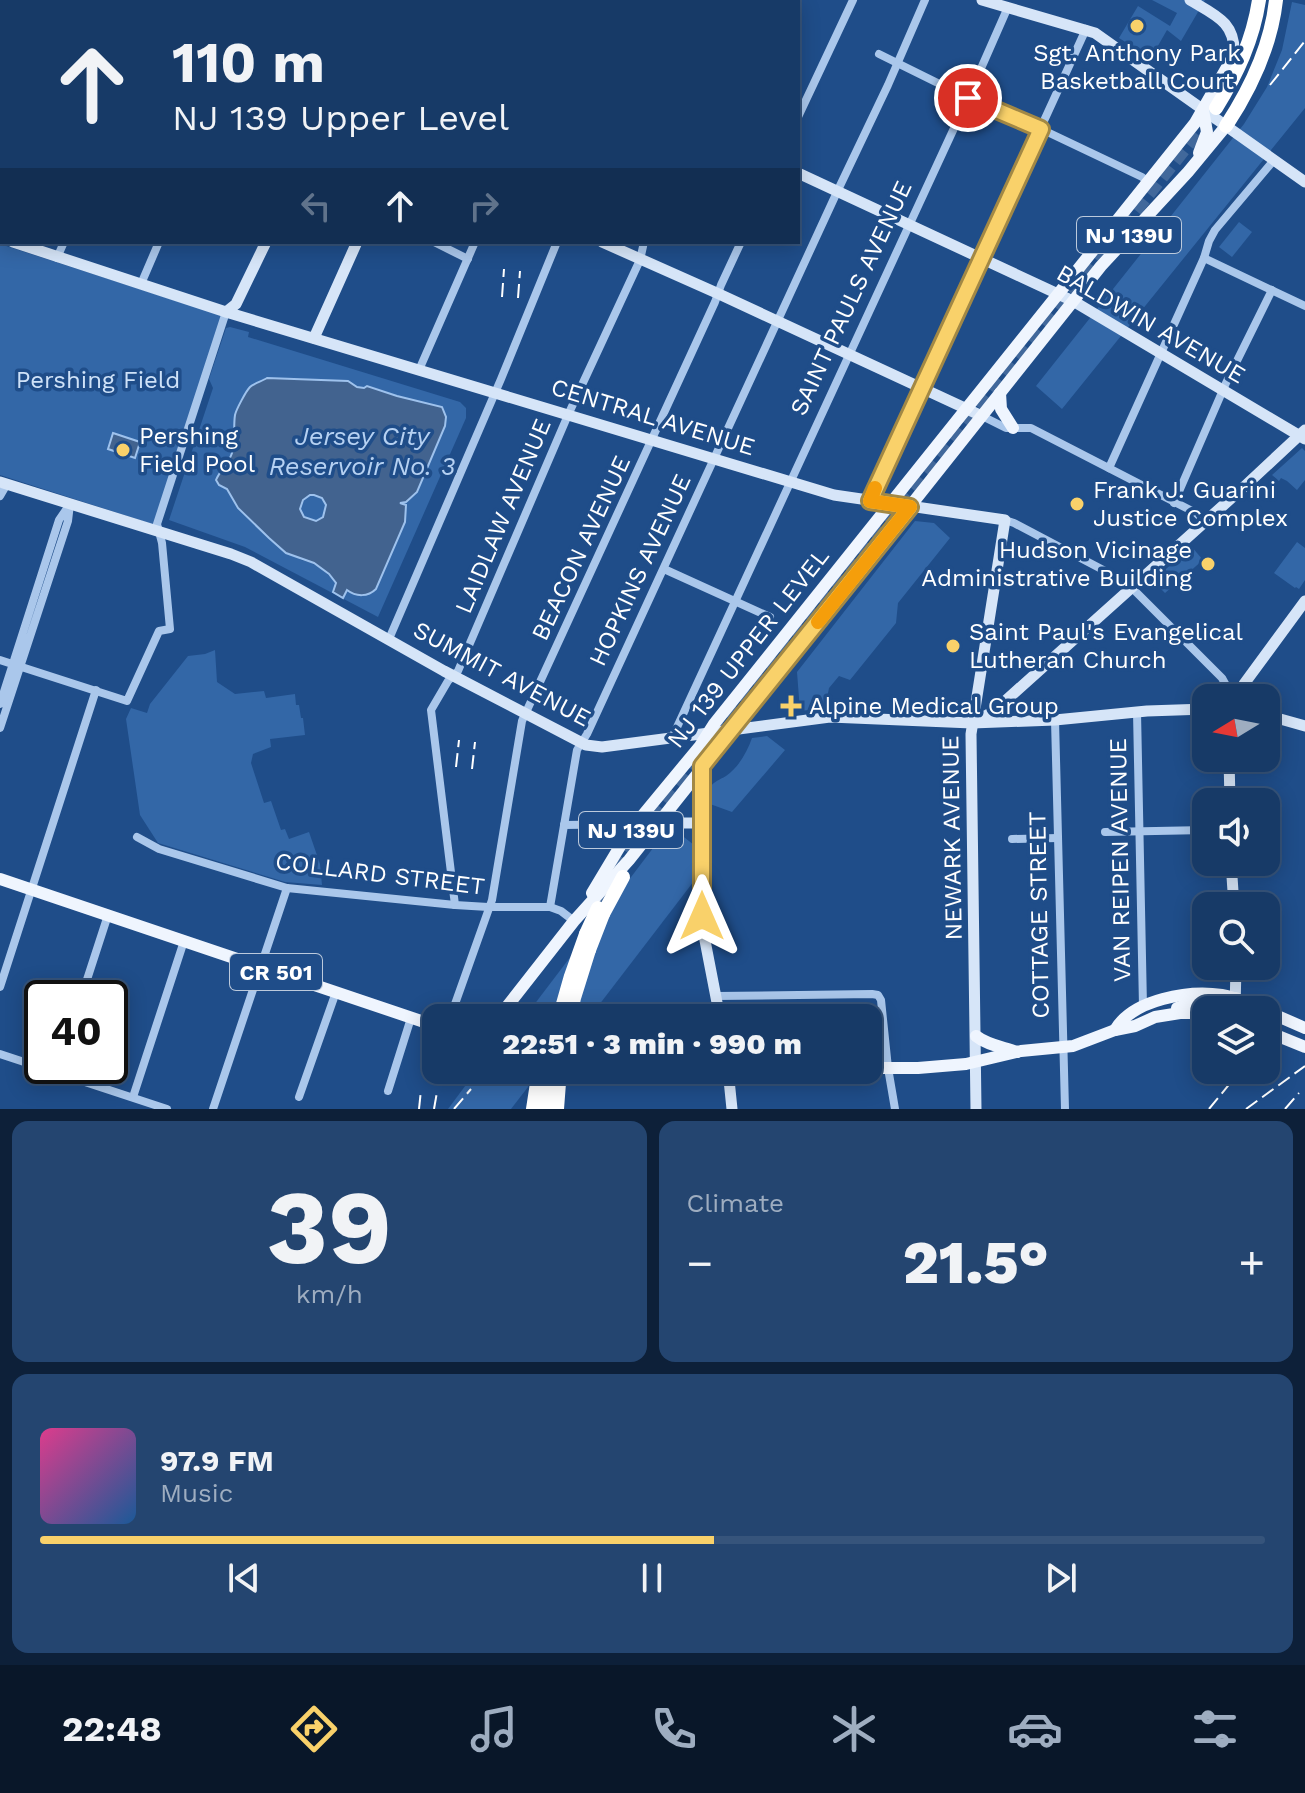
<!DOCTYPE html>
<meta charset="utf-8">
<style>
body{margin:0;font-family:"Work Sans",sans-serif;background:#244570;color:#f1f3f6;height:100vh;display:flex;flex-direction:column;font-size:30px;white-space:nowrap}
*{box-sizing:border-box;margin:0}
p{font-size:26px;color:#9eadc0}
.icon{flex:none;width:44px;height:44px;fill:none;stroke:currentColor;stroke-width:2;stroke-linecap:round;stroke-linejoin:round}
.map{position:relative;height:1109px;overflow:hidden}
.drawer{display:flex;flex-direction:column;gap:12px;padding:12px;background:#0d2039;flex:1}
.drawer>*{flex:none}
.hud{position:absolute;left:0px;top:0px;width:800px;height:244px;box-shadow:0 4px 20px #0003,0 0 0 2px #36547b;background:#173a67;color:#f1f3f6;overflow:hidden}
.needle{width:52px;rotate:260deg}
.buttons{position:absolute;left:1192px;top:684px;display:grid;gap:16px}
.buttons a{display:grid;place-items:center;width:88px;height:88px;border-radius:16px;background:#173a67;box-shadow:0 4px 20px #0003,0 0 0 2px #36547b;font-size:40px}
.speed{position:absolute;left:24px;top:980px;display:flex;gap:16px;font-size:40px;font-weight:700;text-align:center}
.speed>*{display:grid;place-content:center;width:104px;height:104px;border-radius:50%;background:#173a67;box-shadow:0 4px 20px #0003,0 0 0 2px #36547b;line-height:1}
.speed .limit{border:4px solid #111;border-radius:12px;background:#fff;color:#111}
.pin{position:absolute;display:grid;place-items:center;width:68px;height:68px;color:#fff;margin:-34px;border:4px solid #fff;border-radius:50%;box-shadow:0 2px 8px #0007}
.me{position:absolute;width:88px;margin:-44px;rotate:0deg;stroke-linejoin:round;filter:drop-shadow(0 0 6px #0008)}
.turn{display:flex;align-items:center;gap:28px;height:168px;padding:0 40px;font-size:36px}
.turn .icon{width:104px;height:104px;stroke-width:2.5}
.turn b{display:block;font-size:56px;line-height:68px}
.lanes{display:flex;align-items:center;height:76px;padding:0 40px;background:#0003;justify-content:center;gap:40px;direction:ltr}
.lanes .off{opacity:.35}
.big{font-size:60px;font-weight:800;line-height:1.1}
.drawer .card{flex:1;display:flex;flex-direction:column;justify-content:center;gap:12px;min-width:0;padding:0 28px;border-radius:16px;background:#244570}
.drawer .dial{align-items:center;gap:0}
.dial b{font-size:104px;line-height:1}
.song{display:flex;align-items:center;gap:24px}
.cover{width:96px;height:96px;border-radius:12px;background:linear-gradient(135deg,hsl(330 70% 55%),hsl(210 70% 35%))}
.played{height:8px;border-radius:4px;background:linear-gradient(90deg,#f9d16a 55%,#36547b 55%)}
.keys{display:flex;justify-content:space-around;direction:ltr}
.heat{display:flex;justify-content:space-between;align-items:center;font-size:44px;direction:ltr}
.drawer .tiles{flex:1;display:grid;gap:12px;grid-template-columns:1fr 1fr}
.card:last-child{grid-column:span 2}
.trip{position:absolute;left:422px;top:1004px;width:460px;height:80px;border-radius:16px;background:#173a67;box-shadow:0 4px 20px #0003,0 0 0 2px #36547b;font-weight:800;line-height:80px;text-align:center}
.dock{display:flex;height:128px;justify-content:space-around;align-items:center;background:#091729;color:#9eadc0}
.dock .icon{width:56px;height:56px}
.dock .selected{color:#f9d16a}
.dock b{font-size:36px;color:#f1f3f6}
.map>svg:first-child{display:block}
.green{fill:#3367a7;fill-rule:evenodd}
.water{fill:#42638f;stroke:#9ec2ed;stroke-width:2;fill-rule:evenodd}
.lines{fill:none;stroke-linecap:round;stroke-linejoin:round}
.highway-tunnel{stroke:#41689b;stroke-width:14;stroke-dasharray:14 7;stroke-linecap:butt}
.street{stroke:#aac7eb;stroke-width:8}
.secondary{stroke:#d6e5f8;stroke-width:11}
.primary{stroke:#eff5fe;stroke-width:12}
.highway{stroke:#fff;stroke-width:14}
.rail{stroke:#fff;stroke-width:2;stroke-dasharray:14 6;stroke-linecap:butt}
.highway-bridge{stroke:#fff;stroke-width:14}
.route-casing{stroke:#a28845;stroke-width:20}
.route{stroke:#f9d16a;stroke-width:14}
.slow{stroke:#f59e0b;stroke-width:14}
.poi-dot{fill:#f9d16a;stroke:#1f4d89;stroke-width:3}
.labels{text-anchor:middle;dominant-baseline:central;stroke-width:7;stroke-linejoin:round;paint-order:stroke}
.shield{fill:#1f4d89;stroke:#bccadc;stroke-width:2}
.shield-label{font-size:22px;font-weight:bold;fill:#fff}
.poi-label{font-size:24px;fill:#fff;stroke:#1f4d89;text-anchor:start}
.street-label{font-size:24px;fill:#fff;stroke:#1f4d89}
.park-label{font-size:24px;fill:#cfe2f8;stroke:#1f4d89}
.water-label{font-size:26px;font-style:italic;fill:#b6d1f2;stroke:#1f4d89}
</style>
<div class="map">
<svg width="1305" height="1109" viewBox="0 0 1305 1109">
<rect width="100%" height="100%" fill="#1f4d89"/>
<g class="green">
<path d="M1152,0H1205L1181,41L1167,30L1151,58L1119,38L1138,6L1170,26L1177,13Z"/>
<path d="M1292,2L1305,5V108L1062,409L1036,386L1244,124L1267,87L1282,50Z"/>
<path d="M1239,222L1252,232L1232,257L1219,247Z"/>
<path d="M0,244L223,316L155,525L0,475Z"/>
<path d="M230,327L249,332L248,337L460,402L466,408V418L378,617L245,547L169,520L213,388L209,379L226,328ZM283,378L348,381L357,387L442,407L446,416L445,426L417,492L400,503L406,505L405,522L376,589L372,593L347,590L333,591L337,583C324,571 319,564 301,560L238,508L220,472C240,446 231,444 235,416C237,405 246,397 250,387Z"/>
<path d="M1302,448L1305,451V480L1297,490L1287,481L1281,478L1279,481L1272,475Z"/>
<circle cx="313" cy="508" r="13"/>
<path d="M915,521L934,523L950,538L898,603L896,623L850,680L839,676L829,688L825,708L800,711L797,672Z"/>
<path d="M1297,542L1305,548V580L1299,589L1296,587L1295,588L1274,573Z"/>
<path d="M1191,546L1203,560L1165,593L1153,581Z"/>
<path d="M215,650L217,682L235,694L264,691L266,698L295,694L296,705H299L301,718H303L305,735L270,739L271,747L253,754L251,763L264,803L271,801L281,830L285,829L289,839L309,832L320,864L322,885L285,882L158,843L140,815L126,719L131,708L147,713L150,704L188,656L205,654Z"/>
<path d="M767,736L785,750L732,812L710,804V787C715,781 719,780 726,776C739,767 747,752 752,738Z"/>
<path d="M675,830L694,845V881L589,1018H524L666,831Z"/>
<path d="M477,1070L525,1071L528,1087L511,1109H448Z"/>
</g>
<g class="water">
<path d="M267,378L348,381L357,387L364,388L367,386L397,396L442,407L446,417L445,426L417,492L406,502L400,503L406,505L405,522L376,589C368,597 356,597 347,590L343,598L333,592L336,583L329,574L314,563L286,553L269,538L238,508L227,489L219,485L216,480C220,470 229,463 232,453C236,440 233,428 235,415C236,410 246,391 250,387C253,384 262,381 267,378ZM310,495H314L322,498L326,505L323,517L316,521L304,517L300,509L303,500Z"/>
<path d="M113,433L140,442L135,458L108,449Z"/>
</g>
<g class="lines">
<path class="highway-tunnel" d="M598,908L617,868L639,834L1211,115"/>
<g class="street">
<path d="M141,0L148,2"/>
<path d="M78,2V0"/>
<path d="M165,2V0"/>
<path d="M205,2L206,0"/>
<path d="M293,2L294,0"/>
<path d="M562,2L563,0"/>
<path d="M656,2V0"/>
<path d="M752,2L753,0"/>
<path d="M879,54L968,98L1041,129L1142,177L1148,182"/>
<path d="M798,117L853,0"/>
<path d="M0,224L2,218"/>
<path d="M434,242L468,259"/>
<path d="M57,258L64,242"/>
<path d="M1204,258L1305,306"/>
<path d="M141,284L159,242"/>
<path d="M419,370L475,242"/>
<path d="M982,416L1006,428H1031L1196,513L1205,522"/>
<path d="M1109,468L1204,258L1209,241L1215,230L1274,160"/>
<path d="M0,496L7,484"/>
<path d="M870,501L1086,29"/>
<path d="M1174,503L1226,383L1272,290"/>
<path d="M1005,520L1014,523L1126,582L1222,678L1233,698"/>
<path d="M664,569L770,617"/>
<path d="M389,639L501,379L557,242"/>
<path d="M0,660L127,701L159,631L170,629L162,543L157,524L226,312"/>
<path d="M0,704L59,520L70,504L68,521L0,728"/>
<path d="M1137,712L1143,1006"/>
<path d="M1055,720L1065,1109"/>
<path d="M672,738L968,98L1008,7"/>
<path d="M564,825L635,824"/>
<path d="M1105,832L1206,830"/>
<path d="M137,837L159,849L287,888L455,905L488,907H550L561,911L574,921"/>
<path d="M1012,839L1058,838"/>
<path d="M455,905L431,710L448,681L458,671L568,415L640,260L644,242"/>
<path d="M550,907L577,750L587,734L837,192L888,85L925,0"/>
<path d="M0,987L96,690"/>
<path d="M716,996L872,994L878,995L881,1000L888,1068L895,1109"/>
<path d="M81,998L108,915"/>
<path d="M450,1018L492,900L522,721L715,302L721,285L741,242"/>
<path d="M0,1054L167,1109"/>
<path d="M388,1091L411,1018"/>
<path d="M133,1097L184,941"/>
<path d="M299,1097L336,992"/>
<path d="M213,1109L287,888"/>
</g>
<g class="secondary">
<path d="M326,0L330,2"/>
<path d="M982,0L1095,33L1305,182"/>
<path d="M1190,0C1215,15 1236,22 1234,55"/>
<path d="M380,2L381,0"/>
<path d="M470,2L471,0"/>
<path d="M798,173L1073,301L1305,439"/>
<path d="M0,238L2,239"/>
<path d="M13,242L226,312L834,495L1005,520L971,734L976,1109"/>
<path d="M602,242L719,294L982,416"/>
<path d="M226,312L236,304L266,242"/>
<path d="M314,338L357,242"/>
<path d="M0,482L231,554L251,562L444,671L586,745L602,747L830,717L972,723L1055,720L1147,711L1206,709"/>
<path d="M1237,698L1244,684L1305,601"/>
<path d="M1266,715L1305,726"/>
<path d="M973,723L994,711L1246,485L1305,430"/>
<path d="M1229,758L1230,802"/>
<path d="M702,766V925L720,1018"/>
<path d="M657,823H703"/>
<path d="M1231,862L1234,906"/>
<path d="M1235,1010L1236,966"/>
<path d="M728,1070L732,1109"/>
</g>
<g class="primary">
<path d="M1199,153L1207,132L1203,110"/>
<path d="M1000,393L1001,409L1013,428"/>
<path d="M0,879L436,1026"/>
<path d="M592,893L628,833L700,746L714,724L1195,123L1234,55"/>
<path d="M1177,1008C1196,1000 1215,1006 1236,998"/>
<path d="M1266,1011L1305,1028"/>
<path d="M498,1018L574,921L629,860L1101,266L1188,172L1226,126"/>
<path d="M1115,1030C1133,999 1189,990 1222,995C1236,997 1250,1005 1263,1010"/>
<path d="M1266,1031L1305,1047"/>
<path d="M976,1036C987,1045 1003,1047 1017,1052"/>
<path d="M868,1068H918L966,1064L1021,1051L1073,1046L1115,1030L1135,1026L1155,1017L1180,1013H1206"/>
<path d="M577,1070H603"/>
</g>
<g class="highway">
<path d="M1216,108C1237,74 1253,40 1259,0"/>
<path d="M1226,126C1251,88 1271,46 1276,0"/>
<path d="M603,914L623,877"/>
<path d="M586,934L598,908"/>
<path d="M570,1018L574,998L589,950"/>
<path d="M533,1109L539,1070"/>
<path d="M546,1109L550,1070"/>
<path d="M557,1109L560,1070"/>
</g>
<g class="rail">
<path d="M1270,85L1305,41"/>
<path d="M502,297L504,269"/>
<path d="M518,298L520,271"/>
<path d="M456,767L459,740"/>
<path d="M472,769L475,742"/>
<path d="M419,1109L421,1090"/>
<path d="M434,1109L437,1092"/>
<path d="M454,1109L471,1089"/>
<path d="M1209,1109L1241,1070"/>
<path d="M1246,1109L1305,1066"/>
<path d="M1285,1109L1299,1093"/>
</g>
<g class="highway-bridge">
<path d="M589,950L603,914"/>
<path d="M559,1018L571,976L586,934"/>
</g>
</g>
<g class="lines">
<g class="route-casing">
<path id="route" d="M702,916V766L910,507L870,501L1041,129L968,98"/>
</g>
<use href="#route" class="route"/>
<path class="slow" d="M818,622L910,507L870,501L875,488"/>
</g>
<g class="poi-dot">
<circle cx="1137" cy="26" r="8"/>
<circle cx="123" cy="450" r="8"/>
<circle cx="1077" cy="504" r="8"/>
<circle cx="1208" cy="564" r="8"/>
<circle cx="953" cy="646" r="8"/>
<path d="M787 694h8v8h8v8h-8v8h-8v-8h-8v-8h8z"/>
</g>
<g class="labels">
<g class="shield">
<rect x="1077" y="217" width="104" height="36" rx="6"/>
<rect x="579" y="812" width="104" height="36" rx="6"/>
<rect x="230" y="954" width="92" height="36" rx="6"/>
</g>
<g class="shield-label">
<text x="1129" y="235">NJ 139U</text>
<text x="631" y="830">NJ 139U</text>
<text x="276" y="972">CR 501</text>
</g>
<g class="poi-label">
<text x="1137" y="53" text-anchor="middle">Sgt. Anthony Park<tspan x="1137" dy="28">Basketball Court</tspan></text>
<text x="139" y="436">Pershing<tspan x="139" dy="28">Field Pool</tspan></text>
<text x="1093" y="490">Frank J. Guarini<tspan x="1093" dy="28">Justice Complex</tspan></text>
<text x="1192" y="550" text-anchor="end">Hudson Vicinage<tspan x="1192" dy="28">Administrative Building</tspan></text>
<text x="969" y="632">Saint Paul's Evangelical<tspan x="969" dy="28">Lutheran Church</tspan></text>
<text x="809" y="706">Alpine Medical Group</text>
</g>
<g class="street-label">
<text transform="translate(851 298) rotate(-65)">SAINT PAULS AVENUE</text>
<text transform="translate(1151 324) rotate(30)">BALDWIN AVENUE</text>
<text transform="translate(653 417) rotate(17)">CENTRAL AVENUE</text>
<text transform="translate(503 516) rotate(-67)">LAIDLAW AVENUE</text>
<text transform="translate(581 548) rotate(-65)">BEACON AVENUE</text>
<text transform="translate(640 570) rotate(-65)">HOPKINS AVENUE</text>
<text transform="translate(748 648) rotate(-52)">NJ 139 UPPER LEVEL</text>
<text transform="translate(502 674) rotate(28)">SUMMIT AVENUE</text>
<text transform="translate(952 838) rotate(-91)">NEWARK AVENUE</text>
<text transform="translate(1120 860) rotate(-91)">VAN REIPEN AVENUE</text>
<text transform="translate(380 874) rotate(7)">COLLARD STREET</text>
<text transform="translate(1039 915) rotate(-91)">COTTAGE STREET</text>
</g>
<g class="park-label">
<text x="98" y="380">Pershing Field</text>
</g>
<g class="water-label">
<text x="362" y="436">Jersey City<tspan x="362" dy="30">Reservoir No. 3</tspan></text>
</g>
</g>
</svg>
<div class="buttons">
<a><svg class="needle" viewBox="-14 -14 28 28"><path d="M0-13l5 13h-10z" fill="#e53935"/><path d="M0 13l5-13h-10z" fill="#9eadc0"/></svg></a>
<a><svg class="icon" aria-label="sound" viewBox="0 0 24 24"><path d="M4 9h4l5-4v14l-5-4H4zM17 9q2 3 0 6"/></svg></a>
<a><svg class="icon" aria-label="search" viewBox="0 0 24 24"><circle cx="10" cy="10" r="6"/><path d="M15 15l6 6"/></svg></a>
<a><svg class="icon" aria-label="layers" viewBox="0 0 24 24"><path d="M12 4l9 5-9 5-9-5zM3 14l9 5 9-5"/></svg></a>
</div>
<div class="speed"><div class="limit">40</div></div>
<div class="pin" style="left:968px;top:98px;background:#d93025"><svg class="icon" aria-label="arrive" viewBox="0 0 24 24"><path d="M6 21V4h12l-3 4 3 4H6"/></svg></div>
<svg class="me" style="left:702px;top:916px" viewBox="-20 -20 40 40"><path d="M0-17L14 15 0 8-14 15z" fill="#f9d16a" stroke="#fff" stroke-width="4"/></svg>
<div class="trip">22:51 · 3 min · 990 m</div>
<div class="hud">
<div class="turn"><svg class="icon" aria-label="ahead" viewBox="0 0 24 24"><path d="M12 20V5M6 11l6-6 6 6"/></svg><div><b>110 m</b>NJ 139 Upper Level</div></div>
<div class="lanes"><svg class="icon off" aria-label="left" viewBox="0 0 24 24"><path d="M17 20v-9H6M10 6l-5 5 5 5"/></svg><svg class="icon" aria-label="ahead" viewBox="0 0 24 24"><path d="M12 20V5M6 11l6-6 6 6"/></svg><svg class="icon off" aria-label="right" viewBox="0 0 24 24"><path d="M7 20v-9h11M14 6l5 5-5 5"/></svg></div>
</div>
</div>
<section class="drawer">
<div class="tiles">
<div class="card dial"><b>39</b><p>km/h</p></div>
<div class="card"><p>Climate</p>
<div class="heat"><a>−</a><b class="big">21.5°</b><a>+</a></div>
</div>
<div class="card">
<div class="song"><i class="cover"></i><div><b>97.9 FM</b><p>Music</p></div></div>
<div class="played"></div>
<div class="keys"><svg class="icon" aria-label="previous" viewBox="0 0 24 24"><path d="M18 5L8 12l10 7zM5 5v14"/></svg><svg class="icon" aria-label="pause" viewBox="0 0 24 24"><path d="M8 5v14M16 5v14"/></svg><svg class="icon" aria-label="next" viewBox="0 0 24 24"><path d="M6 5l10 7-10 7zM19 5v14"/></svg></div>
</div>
</div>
</section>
<nav class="dock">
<b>22:48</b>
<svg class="icon selected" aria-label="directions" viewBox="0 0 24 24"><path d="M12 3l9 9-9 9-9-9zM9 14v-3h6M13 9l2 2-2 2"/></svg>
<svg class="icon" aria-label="music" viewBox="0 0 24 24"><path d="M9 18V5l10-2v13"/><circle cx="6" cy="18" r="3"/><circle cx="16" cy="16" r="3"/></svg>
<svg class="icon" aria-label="phone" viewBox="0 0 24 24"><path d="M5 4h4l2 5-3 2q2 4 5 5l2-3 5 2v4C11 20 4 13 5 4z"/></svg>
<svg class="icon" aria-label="climate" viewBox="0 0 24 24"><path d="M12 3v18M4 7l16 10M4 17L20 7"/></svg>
<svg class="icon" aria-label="car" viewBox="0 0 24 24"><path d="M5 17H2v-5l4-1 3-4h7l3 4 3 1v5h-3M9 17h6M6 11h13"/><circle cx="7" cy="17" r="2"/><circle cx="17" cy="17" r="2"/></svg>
<svg class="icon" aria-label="filters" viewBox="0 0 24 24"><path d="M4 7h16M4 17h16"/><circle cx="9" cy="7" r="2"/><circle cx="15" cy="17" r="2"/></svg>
</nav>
